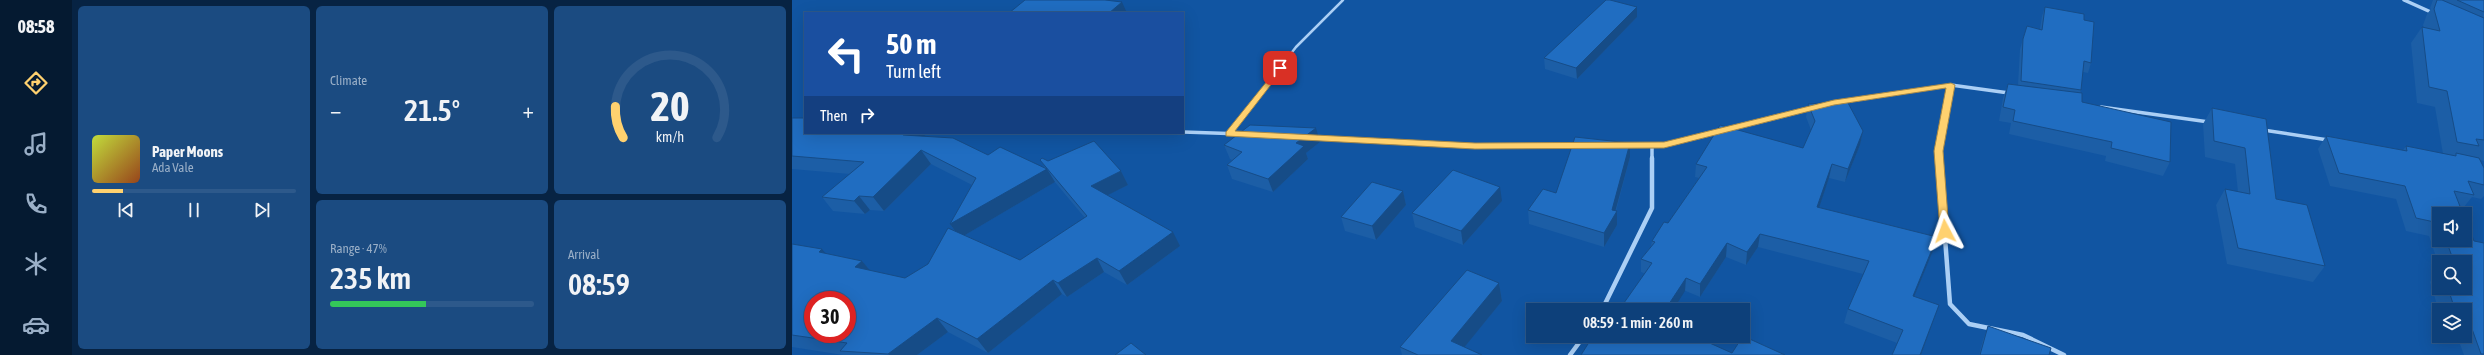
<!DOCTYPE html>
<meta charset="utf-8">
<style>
body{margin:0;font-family:"Asap Condensed",sans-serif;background:#1b4b81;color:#f1f3f6;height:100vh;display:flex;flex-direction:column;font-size:15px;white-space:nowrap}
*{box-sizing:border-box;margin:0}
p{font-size:13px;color:#9aafc7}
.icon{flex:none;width:22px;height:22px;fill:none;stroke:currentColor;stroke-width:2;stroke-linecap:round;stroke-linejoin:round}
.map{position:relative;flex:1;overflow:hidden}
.drawer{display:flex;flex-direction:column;gap:6px;padding:6px;background:#072343;width:720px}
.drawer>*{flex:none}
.banner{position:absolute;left:12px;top:12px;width:380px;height:122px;border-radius:0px;box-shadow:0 4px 16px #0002,0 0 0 1px #2d598b;background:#1a4fa0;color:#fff;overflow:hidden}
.fabs{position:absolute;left:1640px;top:207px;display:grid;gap:8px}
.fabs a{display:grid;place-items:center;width:40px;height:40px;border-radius:0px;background:#0d407a;box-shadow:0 4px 16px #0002,0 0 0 1px #2d598b;font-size:20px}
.speed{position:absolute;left:12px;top:291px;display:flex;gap:8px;font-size:20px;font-weight:700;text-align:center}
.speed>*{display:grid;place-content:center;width:52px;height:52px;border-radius:50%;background:#0d407a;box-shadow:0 4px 16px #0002,0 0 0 1px #2d598b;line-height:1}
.speed .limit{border:6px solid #d22;background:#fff;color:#111}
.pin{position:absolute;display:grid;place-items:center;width:34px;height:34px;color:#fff;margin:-17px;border-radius:8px;box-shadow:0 2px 6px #0006}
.me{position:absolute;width:44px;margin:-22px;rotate:356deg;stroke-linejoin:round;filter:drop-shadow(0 0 3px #0008)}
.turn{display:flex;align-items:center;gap:14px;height:84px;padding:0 16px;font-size:18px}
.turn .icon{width:52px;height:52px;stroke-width:2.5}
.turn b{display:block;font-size:28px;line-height:34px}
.then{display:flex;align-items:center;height:38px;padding:0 16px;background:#0003;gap:8px;font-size:15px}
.big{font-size:30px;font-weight:600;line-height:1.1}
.drawer .tile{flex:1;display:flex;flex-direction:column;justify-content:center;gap:6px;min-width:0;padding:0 14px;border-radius:6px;background:#1b4b81}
.drawer .dial{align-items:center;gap:0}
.dial svg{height:104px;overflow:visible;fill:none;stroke:#2d598b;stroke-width:7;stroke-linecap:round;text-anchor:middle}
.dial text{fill:#f1f3f6;stroke:none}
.song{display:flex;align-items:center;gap:12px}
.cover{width:48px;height:48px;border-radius:6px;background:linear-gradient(135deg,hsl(70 70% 55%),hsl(20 70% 35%))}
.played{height:4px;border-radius:2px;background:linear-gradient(90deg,#ffd16f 15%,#2d598b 15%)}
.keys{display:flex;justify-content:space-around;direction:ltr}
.heat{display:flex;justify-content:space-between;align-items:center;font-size:22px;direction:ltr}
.charge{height:6px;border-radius:3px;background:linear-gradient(90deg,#34c759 47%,#2d598b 0)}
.drawer .tiles{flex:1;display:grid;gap:6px;grid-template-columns:repeat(3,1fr)}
.tile:first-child{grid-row:span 2}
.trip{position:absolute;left:734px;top:303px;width:224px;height:40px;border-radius:0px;background:#0d407a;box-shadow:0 4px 16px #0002,0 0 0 1px #2d598b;font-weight:600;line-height:40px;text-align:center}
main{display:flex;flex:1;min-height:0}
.tabs{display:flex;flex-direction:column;width:72px;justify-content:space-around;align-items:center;background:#051a31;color:#9aafc7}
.tabs .icon{width:28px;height:28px}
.tabs .selected{color:#ffd16f}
.tabs b{font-size:18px;color:#f1f3f6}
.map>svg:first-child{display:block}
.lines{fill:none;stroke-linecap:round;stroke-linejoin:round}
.service{stroke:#abcff5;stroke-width:2.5}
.minor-far1{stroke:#abcff5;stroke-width:3.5}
.minor{stroke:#abcff5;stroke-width:4.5}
.wall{fill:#1c5ea6;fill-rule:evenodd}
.shaded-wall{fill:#164c87}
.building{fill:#206dc1;stroke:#164c87;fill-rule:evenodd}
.route{fill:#ffd16f;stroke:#a68848}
</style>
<main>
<nav class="tabs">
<b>08:58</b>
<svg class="icon selected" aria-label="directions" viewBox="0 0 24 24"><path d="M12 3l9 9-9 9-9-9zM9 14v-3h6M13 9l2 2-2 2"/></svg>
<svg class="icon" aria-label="music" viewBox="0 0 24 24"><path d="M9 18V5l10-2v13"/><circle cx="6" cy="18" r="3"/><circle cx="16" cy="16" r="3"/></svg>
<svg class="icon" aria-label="phone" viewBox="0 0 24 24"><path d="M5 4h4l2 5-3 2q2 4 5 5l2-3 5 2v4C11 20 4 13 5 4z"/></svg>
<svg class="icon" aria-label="climate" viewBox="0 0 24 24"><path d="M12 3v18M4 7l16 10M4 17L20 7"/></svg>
<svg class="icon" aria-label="car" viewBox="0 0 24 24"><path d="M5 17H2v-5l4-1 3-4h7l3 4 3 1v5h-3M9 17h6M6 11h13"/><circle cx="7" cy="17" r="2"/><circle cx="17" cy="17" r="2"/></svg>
</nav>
<section class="drawer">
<div class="tiles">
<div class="tile">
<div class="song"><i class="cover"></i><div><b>Paper Moons</b><p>Ada Vale</p></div></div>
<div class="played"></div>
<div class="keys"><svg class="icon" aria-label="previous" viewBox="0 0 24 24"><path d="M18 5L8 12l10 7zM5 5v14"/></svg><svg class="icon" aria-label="pause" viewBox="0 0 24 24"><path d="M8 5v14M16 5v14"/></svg><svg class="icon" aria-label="next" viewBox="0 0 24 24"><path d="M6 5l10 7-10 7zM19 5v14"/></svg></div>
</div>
<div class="tile"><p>Climate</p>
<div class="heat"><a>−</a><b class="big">21.5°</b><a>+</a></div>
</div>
<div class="tile dial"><svg viewBox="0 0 100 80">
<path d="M14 69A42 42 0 1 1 86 69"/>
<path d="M14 69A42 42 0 0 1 8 45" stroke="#ffd16f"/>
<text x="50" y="56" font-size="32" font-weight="700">20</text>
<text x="50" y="72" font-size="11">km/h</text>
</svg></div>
<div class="tile"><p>Range · 47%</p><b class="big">235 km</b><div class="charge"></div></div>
<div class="tile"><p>Arrival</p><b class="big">08:59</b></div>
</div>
</section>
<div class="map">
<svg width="1692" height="355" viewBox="0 0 1692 355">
<rect width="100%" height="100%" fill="#1155a2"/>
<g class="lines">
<path class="service" d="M437,134L504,47L551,0"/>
<g class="minor-far1">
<path d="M1612,0L1641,13"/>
<path d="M1050,102L1159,85L1217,93"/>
<path d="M1309,107L1417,122"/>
<path d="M935,129L1020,108"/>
<path d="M1471,130L1536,140"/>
<path d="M391,132L451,134"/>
<path d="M523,137L683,146H784"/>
<path d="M833,145H872L929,131"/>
<path d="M860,145V159"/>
<path d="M1148,159L1147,151L1159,85"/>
</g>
<g class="minor">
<path d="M1147,158L1158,304L1177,324L1231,335L1272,355"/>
<path d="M810,310L860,208V158"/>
<path d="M778,355L792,336"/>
</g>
</g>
<g class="wall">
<path d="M1641,0H1692V161L1688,160L1692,168V196L1689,199L1680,197L1671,208H1669L1647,214V240H1673L1682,241L1692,243V355H1672L1665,336H1673V310H1647V311L1638,282L1647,272V288H1673V262H1647V266L1637,236L1614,231L1604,199L1538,186L1526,149L1534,136L1611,150L1614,146L1651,154L1643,107L1625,103L1619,43L1630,27L1632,28L1631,25L1635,14L1639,9L1638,8Z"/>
<path d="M845,7V17L785,79L753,69L752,58Z"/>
<path d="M1253,7L1292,20L1299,63L1296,73L1291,72L1289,90L1288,93L1290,102L1378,162L1371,176L1313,161L1314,156L1217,134L1219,123L1207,121L1211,98L1216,84L1226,85L1228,49L1235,26L1248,29L1250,16Z"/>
<path d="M1016,104L1071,131L1068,145L1053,182L1037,178L1027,207L1141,251L1122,296L1142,319L1129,355H1100L1105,343L1052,323L1056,309L1071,274L966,247L954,265L934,257L908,297L849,272V259L859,246L860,241L876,223L907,178L903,177L904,164L1011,148L1019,130L1014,117Z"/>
<path d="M1420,108L1474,119L1484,199L1533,266L1521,282L1435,264L1424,205L1433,189L1446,192L1443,164L1413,157L1411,124Z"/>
<path d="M0,118L13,133L132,136L196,155L253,167L248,160L256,161L329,171L336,185L315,195L388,246L335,285L312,272L275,297L270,294L196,353L156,332L125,355H51L0,347V244L34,254L70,261L78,271L113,278L136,264L162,230L158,224L180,185L139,164L92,211L78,210L73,214L41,211L30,197L58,174L0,169ZM262,181L293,218L228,260L173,235L263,182Z"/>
<path d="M528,142L514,153L516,159L481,192L440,179L435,165L440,160L438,159L432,145Z"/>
<path d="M838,157L824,211L825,225L812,247L737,224L736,210L764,193Z"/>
<path d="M611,191L614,205L584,240L553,231L549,217Z"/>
<path d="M710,201L671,245L623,227L620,213Z"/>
<path d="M707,283L710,301L672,347L690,355H610L608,347Z"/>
<path d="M1196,326L1257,355H1187L1191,340Z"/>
</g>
<g class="shaded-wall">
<path d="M330,2L335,13H317Z"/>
<path d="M845,7V17L785,79L784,68Z"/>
<path d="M524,128L528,142L514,153L516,159L481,192L476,179L504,143Z"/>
<path d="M1071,131L1068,145L1053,182L1056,169Z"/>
<path d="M113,133H135L120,149L111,135Z"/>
<path d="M838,143V157L822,216L825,211V225L812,247V233Z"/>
<path d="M129,150L139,164L92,211L81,197Z"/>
<path d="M1040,164L1037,178L1023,220L1025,207Z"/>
<path d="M255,169L263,182L168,238L158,224Z"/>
<path d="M329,171L336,185L306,200L299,186Z"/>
<path d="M708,187L710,201L671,245L669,231Z"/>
<path d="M611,191L614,205L584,240L580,226Z"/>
<path d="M67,196L78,210L73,214L62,201Z"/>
<path d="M381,232L388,246L335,285L327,271Z"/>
<path d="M968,234L966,247L954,265L955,252Z"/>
<path d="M1145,237L1141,251L1117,309L1121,296Z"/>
<path d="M935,243L934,257L908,297V284Z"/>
<path d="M30,249L42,263L27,252Z"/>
<path d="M305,258L312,272L275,297L266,283Z"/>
<path d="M70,261L81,274L63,267Z"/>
<path d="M894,278L893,291L881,310H873Z"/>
<path d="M261,280L270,294L196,353L185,339Z"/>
<path d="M707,283L710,301L666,355L659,341Z"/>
<path d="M1147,305L1129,355H1128Z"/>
<path d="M145,318L156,332L125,355H97L96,354Z"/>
</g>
<g class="building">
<path d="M233,0H313L330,2L317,13H217Z"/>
<path d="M814,0H818L845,7L784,68L752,58Z"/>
<path d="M1645,0H1650L1692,18V140L1684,139L1687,146L1665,142L1655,91L1637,87L1630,27L1648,31L1642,9Z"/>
<path d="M1665,0H1692V12Z"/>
<path d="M1253,7L1292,14V20L1302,22L1299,63L1292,61L1289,90L1229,81L1231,39L1235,26L1250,30Z"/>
<path d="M1216,84L1290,93V102L1379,122L1378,162L1319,148L1320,142L1221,121L1223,110L1211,107Z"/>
<path d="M1055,101L1071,131L1056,169L1040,164L1025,207L1145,237L1121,296L1147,305L1128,355H1100L1111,330L1056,309L1077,261L968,234L955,252L935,243L908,284L894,278L873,310H827L860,263L849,259L863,242L860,241L872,222L876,223L915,167L904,164L928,125L1011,148L1023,121L1016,104Z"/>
<path d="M1420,108L1474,119L1484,199L1515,205L1533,266L1446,248L1433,189L1458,194L1453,148L1422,141Z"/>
<path d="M0,118H13V133H113L111,135L161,138L196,155L208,147L255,169L158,224L184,178L129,150L81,197L67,196L62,201L30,197L72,162L0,156Z"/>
<path d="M458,125L524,128L504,143L512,146L476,179L435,165L450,152L432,145Z"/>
<path d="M1534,136L1615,151L1614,146L1664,156V153L1687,158L1692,168V185L1676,181L1682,195L1662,191L1671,214H1647V223L1624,218L1613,186L1547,173Z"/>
<path d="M783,137L838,143L820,210L825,211L812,233L736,210L751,189L764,193Z"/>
<path d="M302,141L329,171L299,186L381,232L327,271L305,258L266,283L261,280L185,339L145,318L96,354L48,351L55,343L0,335V244L30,249L27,252L70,261L63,267L113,278L136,264L156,228L228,260L295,216L248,160L250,158L256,161ZM21,300H55V334H21Z"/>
<path d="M661,170L708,187L669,231L620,213Z"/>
<path d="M580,182L611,191L580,226L549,217Z"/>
<path d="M1673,218L1682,241L1692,243V354H1689L1675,315H1673V310H1663L1656,288H1673V262H1662L1654,240H1673Z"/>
<path d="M675,270L707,283L659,341L690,355H626L608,347Z"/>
<path d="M1196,326L1259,348L1257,355H1188Z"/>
<path d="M801,336H805L808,337L809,336H902L940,353L951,336L993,355H789Z"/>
<path d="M339,343L354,355H323Z"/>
</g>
<path class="route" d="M488,65L492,68L443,131L683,143L872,142L1042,100L1159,83L1163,85L1151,151L1157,231L1153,235L1148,231L1142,151L1154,88L1042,105L872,148L683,149L434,136V132Z"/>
</svg>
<div class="fabs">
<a><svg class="icon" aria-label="sound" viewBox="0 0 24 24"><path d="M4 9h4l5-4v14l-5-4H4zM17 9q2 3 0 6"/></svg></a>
<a><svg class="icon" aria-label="search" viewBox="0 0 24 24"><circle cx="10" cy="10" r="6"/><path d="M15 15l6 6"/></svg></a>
<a><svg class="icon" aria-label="layers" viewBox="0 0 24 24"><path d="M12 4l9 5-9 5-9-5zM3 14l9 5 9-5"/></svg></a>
</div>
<div class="speed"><div class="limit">30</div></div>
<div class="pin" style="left:488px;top:68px;background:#d93025"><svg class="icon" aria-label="arrive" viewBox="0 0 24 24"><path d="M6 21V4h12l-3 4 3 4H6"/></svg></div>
<svg class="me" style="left:1153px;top:231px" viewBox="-20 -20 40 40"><path d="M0-17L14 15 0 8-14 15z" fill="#ffd16f" stroke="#fff" stroke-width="4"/></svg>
<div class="trip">08:59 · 1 min · 260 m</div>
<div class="banner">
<div class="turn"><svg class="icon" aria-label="left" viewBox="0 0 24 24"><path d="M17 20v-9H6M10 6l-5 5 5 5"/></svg><div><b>50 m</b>Turn left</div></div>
<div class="then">Then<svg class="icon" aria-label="right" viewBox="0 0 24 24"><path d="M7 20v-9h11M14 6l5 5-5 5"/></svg></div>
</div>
</div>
</main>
